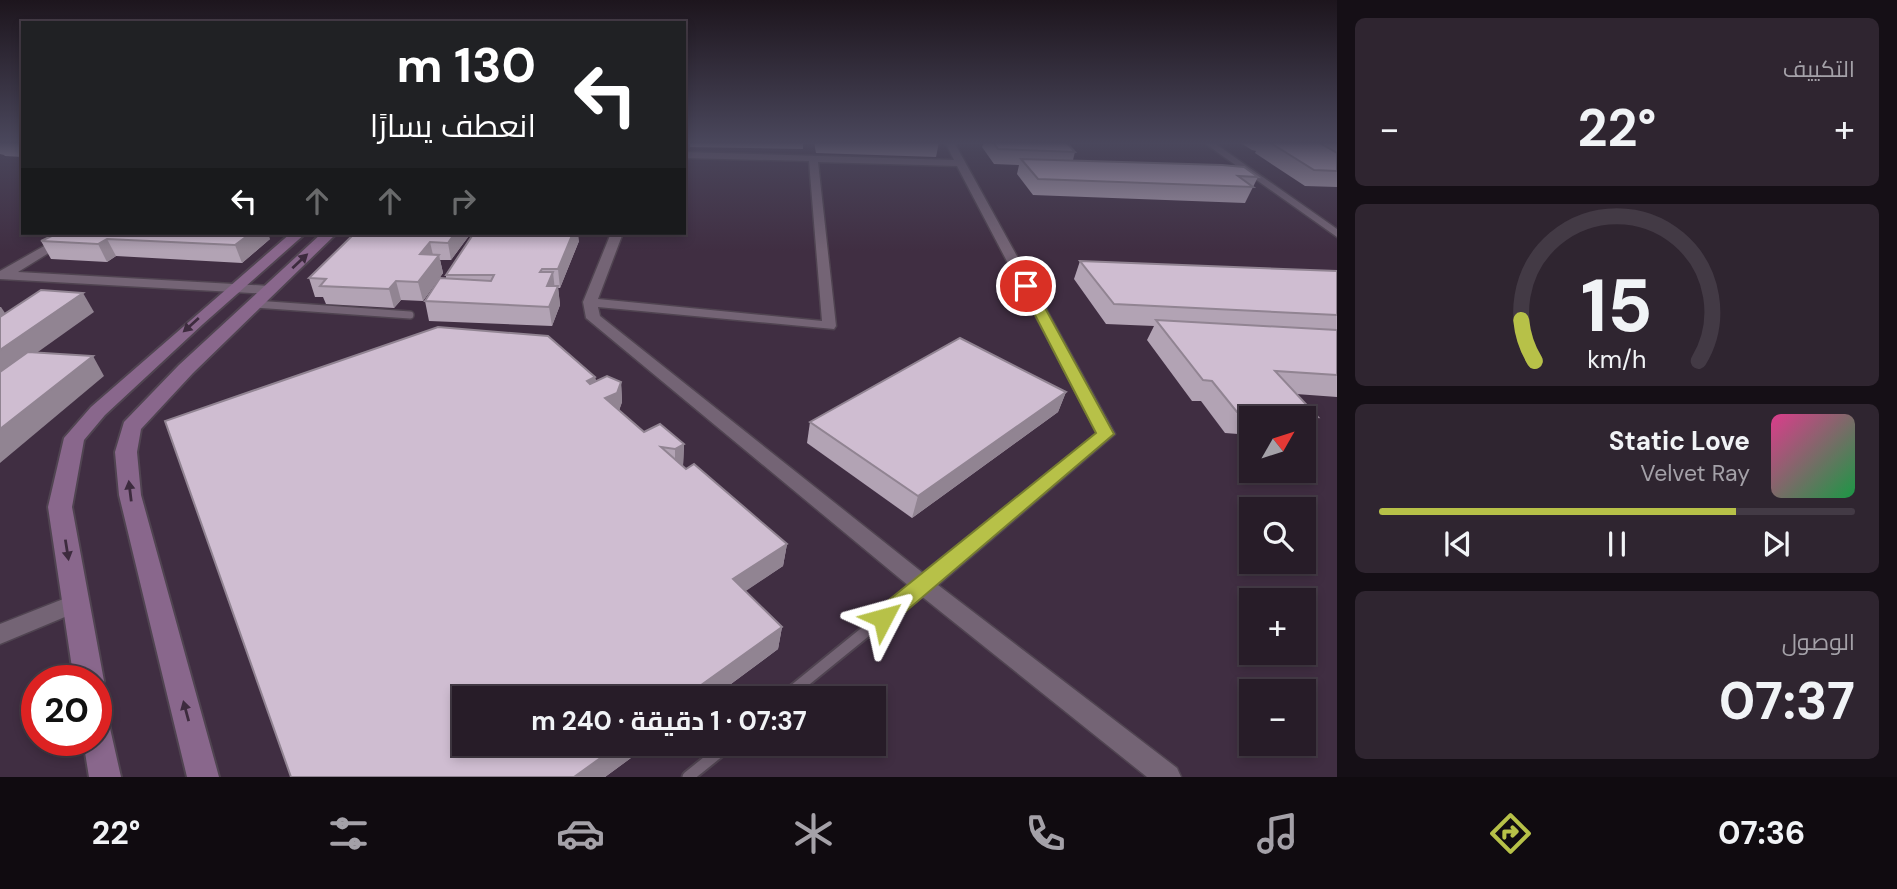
<!DOCTYPE html>
<html lang="ar">
<meta charset="utf-8">
<style>
body{margin:0;font-family:"DM Sans",Cairo,sans-serif;background:#2f2530;color:#f1f3f6;direction:rtl;height:100vh;display:flex;flex-direction:column;font-size:26px;white-space:nowrap}
*{box-sizing:border-box;margin:0}
p{font-size:23px;color:#a4a1a8}
.icon{flex:none;width:38px;height:38px;fill:none;stroke:currentColor;stroke-width:2;stroke-linecap:round;stroke-linejoin:round}
.map{position:relative;flex:1;overflow:hidden;direction:ltr}
.drawer{display:flex;flex-direction:column;gap:18px;padding:18px;background:#150f16;width:560px}
.drawer>*{flex:none}
.hud{position:absolute;left:21px;top:21px;width:665px;height:214px;border-radius:0px;box-shadow:0 4px 10px #0003,0 0 0 2px #433a45;direction:rtl;background:#202124;color:#fff;overflow:hidden}
.needle{width:46px;rotate:51deg}
.fabs{position:absolute;left:1239px;top:406px;display:grid;gap:14px}
.fabs a{display:grid;place-items:center;width:77px;height:77px;border-radius:0px;background:#271c28;box-shadow:0 4px 10px #0003,0 0 0 2px #433a45;font-size:35px}
.speed{position:absolute;left:21px;top:665px;display:flex;gap:14px;font-size:35px;font-weight:700;text-align:center}
.speed>*{display:grid;place-content:center;width:91px;height:91px;border-radius:50%;background:#271c28;box-shadow:0 4px 10px #0003,0 0 0 2px #433a45;line-height:1}
.speed .limit{border:10px solid #d22;background:#fff;color:#111}
.pin{position:absolute;display:grid;place-items:center;width:60px;height:60px;color:#fff;margin:-30px;border:4px solid #fff;border-radius:50%;box-shadow:0 2px 7px #0007}
.me{position:absolute;width:77px;margin:-38px;rotate:51deg;stroke-linejoin:round;filter:drop-shadow(0 0 5px #0008)}
.turn{display:flex;align-items:center;gap:24px;height:147px;padding:0 35px;font-size:32px}
.turn .icon{width:91px;height:91px;stroke-width:2.5}
.turn b{display:block;font-size:49px;line-height:60px}
.lanes{display:flex;align-items:center;height:66px;padding:0 35px;background:#0003;justify-content:center;gap:35px;direction:ltr}
.lanes .off{opacity:.35}
.big{font-size:52px;font-weight:700;line-height:1.1}
.drawer .tile{flex:1;display:flex;flex-direction:column;justify-content:center;gap:10px;min-width:0;padding:0 24px;border-radius:10px;background:#2f2530}
.drawer .dial{align-items:center;gap:0}
.dial svg{height:182px;overflow:visible;fill:none;stroke:#433a45;stroke-width:7;stroke-linecap:round;text-anchor:middle}
.dial text{fill:#f1f3f6;stroke:none}
.song{display:flex;align-items:center;gap:21px}
.cover{width:84px;height:84px;border-radius:10px;background:linear-gradient(135deg,hsl(330 70% 55%),hsl(140 70% 35%))}
.played{height:7px;border-radius:4px;background:linear-gradient(90deg,#b7c148 75%,#433a45 75%)}
.keys{display:flex;justify-content:space-around;direction:ltr}
.heat{display:flex;justify-content:space-between;align-items:center;font-size:38px;direction:ltr}
.trip{position:absolute;left:452px;top:686px;width:434px;height:70px;border-radius:0px;background:#271c28;box-shadow:0 4px 10px #0003,0 0 0 2px #433a45;font-weight:700;line-height:70px;text-align:center;direction:rtl}
.menu{display:flex;height:112px;justify-content:space-around;align-items:center;background:#100b10;color:#a4a1a8}
.menu .icon{width:49px;height:49px}
.menu .on{color:#b7c148}
.menu b{font-size:32px;color:#f1f3f6}
main{display:flex;flex:1;min-height:0}
.map>svg:first-child{display:block}
.built{fill:#402e42;fill-rule:evenodd}
.lines{fill:none;stroke-linecap:round;stroke-linejoin:round}
.service-far1-casing{stroke:#504451;stroke-width:10}
.service-casing{stroke:#504451;stroke-width:15}
.minor-casing{stroke:#504451;stroke-width:3}
.secondary-casing{stroke:#504451;stroke-width:4}
.service-far1{stroke:#746475;stroke-width:7}
.service{stroke:#746475;stroke-width:11}
.minor{fill:#746475;fill-rule:evenodd}
.secondary{fill:#89678c;fill-rule:evenodd}
.wall{fill:#b2a3b4}
.shaded-wall{fill:#918492}
.building{fill:#cfbdd1;stroke:#918492;stroke-width:2}
.oneway{fill:#3d2b3e}
.route{fill:#b7c148;stroke:#777d2f;stroke-width:2}
</style>
<main>
<section class="drawer">
<div class="tile"><p>التكييف</p>
<div class="heat"><a>−</a><b class="big">22°</b><a>+</a></div>
</div>
<div class="tile dial"><svg viewBox="0 0 100 80">
<path d="M14 69A42 42 0 1 1 86 69"/>
<path d="M14 69A42 42 0 0 1 8 51" stroke="#b7c148"/>
<text x="50" y="56" font-size="32" font-weight="700">15</text>
<text x="50" y="72" font-size="11">km/h</text>
</svg></div>
<div class="tile">
<div class="song"><i class="cover"></i><div><b>Static Love</b><p>Velvet Ray</p></div></div>
<div class="played"></div>
<div class="keys"><svg class="icon" aria-label="previous" viewBox="0 0 24 24"><path d="M18 5L8 12l10 7zM5 5v14"/></svg><svg class="icon" aria-label="pause" viewBox="0 0 24 24"><path d="M8 5v14M16 5v14"/></svg><svg class="icon" aria-label="next" viewBox="0 0 24 24"><path d="M6 5l10 7-10 7zM19 5v14"/></svg></div>
</div>
<div class="tile"><p>الوصول</p><b class="big">07:37</b></div>
</section>
<div class="map">
<svg width="1337" height="777" viewBox="0 0 1337 777">
<rect width="100%" height="100%" fill="#342635"/>
<path class="built" d="M0,142H23V233H684V142H1337V777H0ZM1251,418H1304V471H1251ZM1251,509H1304V562H1251ZM1251,600H1304V653H1251ZM37,681H96V740H37ZM1251,691H1304V744H1251ZM464,698H873V744H464Z"/>
<g class="lines">
<g class="service-far1-casing">
<path id="service-far1" d="M255,304L410,315"/>
</g>
<g class="service-casing">
<g id="service">
<path d="M784,698L923,585"/>
<path d="M688,777L729,744"/>
</g>
</g>
<g class="minor-casing">
<g id="minor">
<path d="M945,142H954L1115,434L938,585L1177,768L1181,777H1147L915,591L586,318L583,302L611,233H623L598,299L822,321L809,161L684,158V152L954,160ZM818,162L957,166L1097,433L923,573L600,316L598,307L834,329L836,326Z"/>
<path d="M1203,142H1213L1337,229V237Z"/>
<path d="M67,233H81L18,272L270,286L276,290L270,294L0,279V271Z"/>
<path d="M76,594L84,597L87,603L84,609L0,644V624Z"/>
</g>
</g>
<g class="secondary-casing">
<g id="secondary">
<path d="M291,233H306L203,324L105,415L84,440L72,507L104,681L96,692V681H74L48,507L64,438L91,407Z"/>
<path d="M322,233H337L193,373L141,429L137,452L141,495L219,777H187L119,495L115,452L124,422L179,365Z"/>
<path d="M96,710L107,715L121,777H89L83,740H96Z"/>
</g>
</g>
<use href="#service-far1" class="service-far1"/>
<use href="#service" class="service"/>
<use href="#minor" class="minor"/>
<use href="#secondary" class="secondary"/>
</g>
<g class="wall">
<path d="M0,142H23V157L5,156L4,155L0,154Z"/>
<path d="M690,142H803V149L690,147Z"/>
<path d="M814,142H939L936,157L816,153Z"/>
<path d="M984,142H1066L1075,152L1073,160L1258,177L1245,203L1033,195L1017,174L1019,165L994,164L982,147Z"/>
<path d="M1239,142H1337V187L1305,186L1255,153L1256,151L1252,150Z"/>
<path d="M58,233L270,239L242,263L116,256L107,262L51,259L41,241Z"/>
<path d="M355,233H471L451,260H440L443,273L423,301L401,300L394,308L326,304L323,297H315L309,278Z"/>
<path d="M579,241L560,288H558L560,305L552,326L429,321L425,301L446,279V275Z"/>
<path d="M1080,261L1337,271V397L1296,394L1318,417L1304,438V418H1251V435L1225,433L1201,401H1192L1147,340L1154,326L1106,324L1074,279Z"/>
<path d="M438,327L548,336L595,377L596,381L607,376L621,382L622,402L619,410L644,432L660,424L684,444L683,466L686,469L694,464L787,544L783,566L745,591L782,627L778,649L712,698H464V744H650L605,777H291L165,421Z"/>
<path d="M1066,392L1058,412L912,518L807,443L810,422Z"/>
</g>
<g class="shaded-wall">
<path d="M251,233H268L270,239L242,263L235,245Z"/>
<path d="M455,233H471L451,260L448,243Z"/>
<path d="M573,233H578L579,241L560,288L558,269Z"/>
<path d="M107,239L116,256L107,262L98,244Z"/>
<path d="M430,242L434,259L420,254Z"/>
<path d="M439,255L443,273L423,301L418,282Z"/>
<path d="M553,272L555,291L547,286Z"/>
<path d="M396,281L401,300L394,308L389,289Z"/>
<path d="M558,286L560,305L552,326L549,307Z"/>
<path d="M83,293L94,312L0,379V350Z"/>
<path d="M0,307H1L7,316L0,321Z"/>
<path d="M93,356L104,376L0,463V429Z"/>
<path d="M595,377L597,398L587,381Z"/>
<path d="M621,382L622,402L618,414L605,398Z"/>
<path d="M1066,392L1058,412L912,518L918,496Z"/>
<path d="M684,444L683,466L675,470V449Z"/>
<path d="M787,544L783,566L731,601L733,579Z"/>
<path d="M782,627L778,649L712,698H683Z"/>
<path d="M620,744H650L605,777H574Z"/>
</g>
<g class="building">
<path d="M993,142H1066L1075,152L998,149Z"/>
<path d="M1269,142H1318L1337,153V171L1314,170Z"/>
<path d="M1021,159L1222,165L1244,167L1258,177L1238,176L1253,187L1038,179Z"/>
<path d="M58,233H251L235,245L107,239L98,244L41,241Z"/>
<path d="M355,233H455L448,243L430,242L420,254L439,255L418,282L396,281L389,289L320,286L326,279L309,278Z"/>
<path d="M474,233H573L558,269H542L540,272H553L547,286H558L549,307L425,301L440,278L491,281L494,275H446Z"/>
<path d="M1080,261L1337,271V315L1114,304Z"/>
<path d="M41,290L83,293L0,350V317Z"/>
<path d="M1156,320L1337,330V375L1275,371L1318,417L1237,412L1212,381L1203,380Z"/>
<path d="M438,327L548,336L595,377L587,381L590,384L607,376L621,382L617,393L605,398L644,432L660,424L684,444L675,449L661,447L686,469L694,464L787,544L733,579L782,627L683,698H464V744H620L574,777H291L165,421Z"/>
<path d="M960,338L1066,392L918,496L810,422Z"/>
<path d="M28,352L93,356L0,429V372Z"/>
</g>
<defs><path id="oneway-solid" d="M-6-.8H1V-3.2L6.5 0L1 3.2V.8H-6Z" transform="scale(1.75)"/></defs>
<g class="oneway">
<use href="#oneway-solid" transform="translate(300 261) rotate(-43)"/>
<use href="#oneway-solid" transform="translate(191 325) rotate(138)"/>
<use href="#oneway-solid" transform="translate(130 491) rotate(-97)"/>
<use href="#oneway-solid" transform="translate(67 550) rotate(81)"/>
<use href="#oneway-solid" transform="translate(186 711) rotate(-105)"/>
</g>
<linearGradient id="sky" x2="0" y2="1"><stop stop-color="#1d151d"/><stop offset="0.57" stop-color="#4a475c"/><stop offset="1" stop-color="#4a475c" stop-opacity="0"/></linearGradient>
<rect width="1337" height="251" fill="url(#sky)"/>
<path class="route" d="M1026,283L1033,286L1114,434L891,624L883,627L875,624L872,618L875,611L1096,433L1020,286Z"/>
</svg>
<div class="fabs">
<a><svg class="needle" viewBox="-14 -14 28 28"><path d="M0-13l5 13h-10z" fill="#e53935"/><path d="M0 13l5-13h-10z" fill="#a4a1a8"/></svg></a>
<a><svg class="icon" aria-label="search" viewBox="0 0 24 24"><circle cx="10" cy="10" r="6"/><path d="M15 15l6 6"/></svg></a>
<a>+</a>
<a>−</a>
</div>
<div class="speed"><div class="limit">20</div></div>
<div class="pin" style="left:1026px;top:286px;background:#d93025"><svg class="icon" aria-label="arrive" viewBox="0 0 24 24"><path d="M6 21V4h12l-3 4 3 4H6"/></svg></div>
<svg class="me" style="left:883px;top:618px" viewBox="-20 -20 40 40"><path d="M0-17L14 15 0 8-14 15z" fill="#b7c148" stroke="#fff" stroke-width="4"/></svg>
<div class="trip">07:37 · 1 دقيقة · 240 m</div>
<div class="hud">
<div class="turn"><svg class="icon" aria-label="left" viewBox="0 0 24 24"><path d="M17 20v-9H6M10 6l-5 5 5 5"/></svg><div><b>130 m</b>انعطف يسارًا</div></div>
<div class="lanes"><svg class="icon" aria-label="left" viewBox="0 0 24 24"><path d="M17 20v-9H6M10 6l-5 5 5 5"/></svg><svg class="icon off" aria-label="ahead" viewBox="0 0 24 24"><path d="M12 20V5M6 11l6-6 6 6"/></svg><svg class="icon off" aria-label="ahead" viewBox="0 0 24 24"><path d="M12 20V5M6 11l6-6 6 6"/></svg><svg class="icon off" aria-label="right" viewBox="0 0 24 24"><path d="M7 20v-9h11M14 6l5 5-5 5"/></svg></div>
</div>
</div>
</main>
<nav class="menu">
<b>07:36</b>
<svg class="icon on" aria-label="directions" viewBox="0 0 24 24"><path d="M12 3l9 9-9 9-9-9zM9 14v-3h6M13 9l2 2-2 2"/></svg>
<svg class="icon" aria-label="music" viewBox="0 0 24 24"><path d="M9 18V5l10-2v13"/><circle cx="6" cy="18" r="3"/><circle cx="16" cy="16" r="3"/></svg>
<svg class="icon" aria-label="phone" viewBox="0 0 24 24"><path d="M5 4h4l2 5-3 2q2 4 5 5l2-3 5 2v4C11 20 4 13 5 4z"/></svg>
<svg class="icon" aria-label="climate" viewBox="0 0 24 24"><path d="M12 3v18M4 7l16 10M4 17L20 7"/></svg>
<svg class="icon" aria-label="car" viewBox="0 0 24 24"><path d="M5 17H2v-5l4-1 3-4h7l3 4 3 1v5h-3M9 17h6M6 11h13"/><circle cx="7" cy="17" r="2"/><circle cx="17" cy="17" r="2"/></svg>
<svg class="icon" aria-label="filters" viewBox="0 0 24 24"><path d="M4 7h16M4 17h16"/><circle cx="9" cy="7" r="2"/><circle cx="15" cy="17" r="2"/></svg>
<b>22°</b>
</nav>
